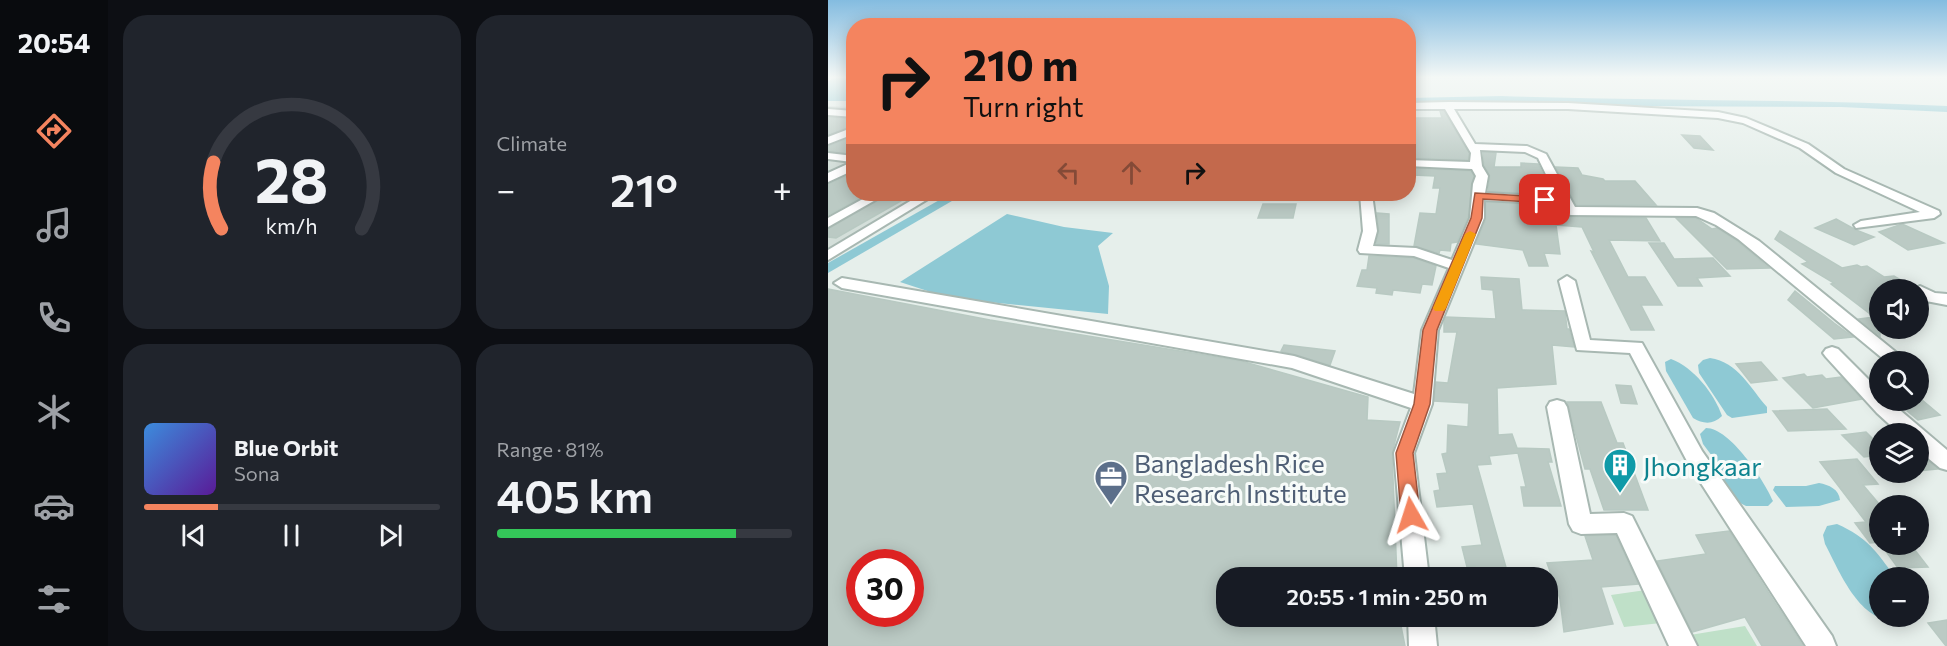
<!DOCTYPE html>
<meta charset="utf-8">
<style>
body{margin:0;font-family:Commissioner,sans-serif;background:#20242c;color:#f1f3f6;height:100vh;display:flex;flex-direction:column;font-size:22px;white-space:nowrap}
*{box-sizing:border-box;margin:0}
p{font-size:20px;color:#9ea1a6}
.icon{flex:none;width:33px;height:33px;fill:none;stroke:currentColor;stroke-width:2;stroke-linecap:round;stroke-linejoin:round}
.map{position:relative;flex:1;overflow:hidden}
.panel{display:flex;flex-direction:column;gap:15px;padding:15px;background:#0d0f14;width:720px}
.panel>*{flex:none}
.hud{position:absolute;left:18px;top:18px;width:570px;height:183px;border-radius:24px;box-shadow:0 3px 15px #0003;background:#f4845f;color:#111;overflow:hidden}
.buttons{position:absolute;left:1041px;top:279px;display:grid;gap:12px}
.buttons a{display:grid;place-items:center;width:60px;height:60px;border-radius:50%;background:#171b24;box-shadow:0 3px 15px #0003;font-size:30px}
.speed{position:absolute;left:18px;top:549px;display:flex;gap:12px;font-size:30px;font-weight:700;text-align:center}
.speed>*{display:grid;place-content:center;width:78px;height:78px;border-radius:50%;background:#171b24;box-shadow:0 3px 15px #0003;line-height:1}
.speed .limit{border:9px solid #d22;background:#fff;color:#111}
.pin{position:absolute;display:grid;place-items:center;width:51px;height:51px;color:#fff;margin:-26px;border-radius:12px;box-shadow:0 3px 9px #0006}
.me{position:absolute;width:66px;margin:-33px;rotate:354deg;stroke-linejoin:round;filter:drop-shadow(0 0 4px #0008)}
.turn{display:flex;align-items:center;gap:21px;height:126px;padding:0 18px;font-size:27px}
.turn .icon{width:78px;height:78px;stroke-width:2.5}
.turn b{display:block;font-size:42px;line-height:51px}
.lanes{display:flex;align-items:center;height:57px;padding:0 18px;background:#0003;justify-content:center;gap:30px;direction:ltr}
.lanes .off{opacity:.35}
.big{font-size:45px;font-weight:600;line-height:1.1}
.panel .card{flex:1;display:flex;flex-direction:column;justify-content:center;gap:9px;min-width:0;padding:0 21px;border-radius:24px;background:#20242c}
.panel .dial{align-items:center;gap:0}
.dial svg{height:156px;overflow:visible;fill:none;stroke:#363941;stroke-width:7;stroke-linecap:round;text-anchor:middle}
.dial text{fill:#f1f3f6;stroke:none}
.song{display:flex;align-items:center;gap:18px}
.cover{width:72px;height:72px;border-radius:9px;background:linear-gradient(135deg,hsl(210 70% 55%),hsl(270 70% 35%))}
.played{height:6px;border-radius:3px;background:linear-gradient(90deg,#f4845f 25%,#363941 25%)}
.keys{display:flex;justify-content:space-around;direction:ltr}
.heat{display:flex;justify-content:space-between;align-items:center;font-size:33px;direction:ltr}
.charge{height:9px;border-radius:4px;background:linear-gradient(90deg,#34c759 81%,#363941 0)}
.panel .tiles{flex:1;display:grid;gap:15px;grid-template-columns:repeat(2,1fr)}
.trip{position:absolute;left:388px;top:567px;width:342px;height:60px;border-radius:24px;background:#171b24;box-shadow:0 3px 15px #0003;font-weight:600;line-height:60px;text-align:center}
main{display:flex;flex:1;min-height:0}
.dock{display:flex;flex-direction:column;width:108px;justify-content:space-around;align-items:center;background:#090b0e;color:#9ea1a6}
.dock .icon{width:42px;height:42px}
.dock .on{color:#f4845f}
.dock b{font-size:27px;color:#f1f3f6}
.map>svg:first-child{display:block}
.built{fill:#d4dfda}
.green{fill:#bfe0c8}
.water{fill:#8ec9d4}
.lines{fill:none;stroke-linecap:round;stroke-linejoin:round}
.canal{fill:#8ec9d4;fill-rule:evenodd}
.building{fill:#bbcac4;stroke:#b8c9c2;stroke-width:1.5;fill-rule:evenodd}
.minor-casing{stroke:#a8b8b2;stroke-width:4}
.minor{fill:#fff;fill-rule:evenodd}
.route{fill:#f4845f;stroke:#9f563e;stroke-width:1.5}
.slow{fill:#f59e0b}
.labels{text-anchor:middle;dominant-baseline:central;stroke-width:6;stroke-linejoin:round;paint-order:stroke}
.near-service-label{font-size:26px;fill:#4e5e75;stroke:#f7fbf9;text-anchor:start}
.near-culture-label{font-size:26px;fill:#0d838f;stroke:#f7fbf9;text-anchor:start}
</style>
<main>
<nav class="dock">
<b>20:54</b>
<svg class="icon on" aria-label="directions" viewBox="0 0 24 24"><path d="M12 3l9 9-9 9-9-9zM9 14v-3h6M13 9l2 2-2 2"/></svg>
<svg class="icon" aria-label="music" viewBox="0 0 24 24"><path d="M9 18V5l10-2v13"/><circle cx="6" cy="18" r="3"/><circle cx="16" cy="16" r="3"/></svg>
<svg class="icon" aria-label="phone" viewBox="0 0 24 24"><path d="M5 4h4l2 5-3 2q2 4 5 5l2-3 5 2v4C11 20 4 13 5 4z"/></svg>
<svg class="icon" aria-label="climate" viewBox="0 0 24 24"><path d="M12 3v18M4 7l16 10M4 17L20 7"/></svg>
<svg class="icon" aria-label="car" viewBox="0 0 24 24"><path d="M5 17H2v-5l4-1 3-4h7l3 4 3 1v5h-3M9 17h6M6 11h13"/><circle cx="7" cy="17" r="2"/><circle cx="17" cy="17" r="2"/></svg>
<svg class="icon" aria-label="filters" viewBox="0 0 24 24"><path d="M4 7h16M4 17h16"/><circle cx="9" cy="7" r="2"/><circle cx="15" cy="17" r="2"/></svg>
</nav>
<section class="panel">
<div class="tiles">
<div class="card dial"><svg viewBox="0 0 100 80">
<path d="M14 69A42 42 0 1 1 86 69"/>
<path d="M14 69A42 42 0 0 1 10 35" stroke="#f4845f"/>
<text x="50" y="56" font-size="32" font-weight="700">28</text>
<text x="50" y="72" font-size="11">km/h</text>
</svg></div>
<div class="card"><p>Climate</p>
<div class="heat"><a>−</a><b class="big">21°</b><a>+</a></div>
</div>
<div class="card">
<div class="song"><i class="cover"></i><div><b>Blue Orbit</b><p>Sona</p></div></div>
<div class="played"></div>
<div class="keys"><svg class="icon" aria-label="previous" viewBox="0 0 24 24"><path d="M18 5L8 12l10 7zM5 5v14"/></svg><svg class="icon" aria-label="pause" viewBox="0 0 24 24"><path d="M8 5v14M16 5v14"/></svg><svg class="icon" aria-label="next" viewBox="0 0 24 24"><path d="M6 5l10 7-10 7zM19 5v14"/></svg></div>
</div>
<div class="card"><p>Range · 81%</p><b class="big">405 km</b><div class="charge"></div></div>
</div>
</section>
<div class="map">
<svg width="1119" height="646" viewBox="0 0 1119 646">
<rect width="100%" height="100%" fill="#e6efeb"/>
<path class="built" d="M0,106L25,107L26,194H98L0,252Z"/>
<g class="green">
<path d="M818,590L833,623L796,627L783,595Z"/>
<path d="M917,626L929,646H868L862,635Z"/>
</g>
<g class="water">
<path d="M7,78H25V101H0V81Z"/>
<path d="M179,214L236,227L285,233L270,246L281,286L280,314L121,298L72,282Z"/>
<path d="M882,358C910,362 923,389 939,407V413L904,418L899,415L871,373L870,365L875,360Z"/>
<path d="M843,359C865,367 886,393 894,416C885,425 875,424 865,418L838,371L837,362Z"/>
<path d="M878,428C902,428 936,480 945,501L940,506H918L906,500L887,460L875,444L872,434Z"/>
<path d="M991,483C1001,485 1011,489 1012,500L991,506L958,507L945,490L947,486H978Z"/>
<path d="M1009,524C1040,538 1048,551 1067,577L1052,578V616L1079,617L1078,618C1035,632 1013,574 997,544L995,535L999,526Z"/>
</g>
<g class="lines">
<g class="canal">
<path d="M674,96C822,101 971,99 1119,106V112L1013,107L792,106L674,102L580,104V98Z"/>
<path d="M122,194H136L0,273V263Z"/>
</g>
</g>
<g class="building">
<path d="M612,111H616L641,153L640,160L584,158L580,118H614Z"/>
<path d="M0,117L26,119V125L0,135Z"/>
<path d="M854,135L872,136L885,150L866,148Z"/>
<path d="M26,137V154L0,151V146Z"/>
<path d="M655,152L668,153L666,167H693V163L710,164L725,195L660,191L662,176L656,165Z"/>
<path d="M728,167L750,168L754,175L775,179L777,181H807L828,205H748Z"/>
<path d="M583,168L643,171L646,176L640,217L629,242L623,243L622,251L612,250L611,253L586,246L592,213L608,214L612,188H605L607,176L585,175Z"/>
<path d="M26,173V194H40L0,215V184Z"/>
<path d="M60,194H85L8,238L0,237V229Z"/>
<path d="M658,202L732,206L736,215L743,217L818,218L832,241L781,240L800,277H817L834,305H813L826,330H803L763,251L766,252L754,227L728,225L732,254L716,253L720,266H701L695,250L648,244L658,219Z"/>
<path d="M435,204H468L465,218H430Z"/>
<path d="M549,213L561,214V244H548L551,231Z"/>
<path d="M848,218H868L884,229L889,228L909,241L941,268L899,269Z"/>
<path d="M1008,219L1028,230L1046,237L1026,245L987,228Z"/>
<path d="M1074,224L1116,243L1080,250L1051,232Z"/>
<path d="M952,231L1014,268L1029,265L1033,267L1039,266L1056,277L1066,276L1083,286L1073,288L1075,290H1052V336L1031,319L1046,317L1003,284L1006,283L974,264L980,262L947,239Z"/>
<path d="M821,243H836L846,259L885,258L902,276L869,278L874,286H850Z"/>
<path d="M541,256L586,258L608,266L604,285L594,284L592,293L565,290L564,295L548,293L549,288L529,286L534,270H539Z"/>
<path d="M653,277L691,279L694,310L737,311L739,329H741L746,347L724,345L728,384L669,388L670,435L684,434L689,448L721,449L724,462H720L733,506H696L693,487H698L690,453L661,456L663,464L649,465L681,578H649L647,566L639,567L634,547L654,545L645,504L609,507L606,491L612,490L609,474L619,473L614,454L619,453L620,425L640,427L641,403L606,401L608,382L620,383L629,332H616V321L618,317L668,319L665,290L654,289Z"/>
<path d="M0,289L162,320L413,361L540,397L539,420L572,422L564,453L569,578H399V616H571L577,646H0ZM32,562H82V614H32Z"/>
<path d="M967,291L1006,323L1025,337L1006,339L960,300Z"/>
<path d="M456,345L507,351L502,365L453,351Z"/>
<path d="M933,362L949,380L923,383L908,364Z"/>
<path d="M976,374L979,377L994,375L998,379L1013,377L1034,399L985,408L955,378Z"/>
<path d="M788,385L803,386L809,404L793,403Z"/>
<path d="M1066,400H1094L1112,415L1090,420Z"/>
<path d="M739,402H773L789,443H795L820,510H776L762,469H757Z"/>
<path d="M999,409L1018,429L960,431L945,411Z"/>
<path d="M1038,432L1047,441L1052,440V455L1036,457L1014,435Z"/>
<path d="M1090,453L1110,469L1090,471Z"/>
<path d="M1029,459L1050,484L1035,485L1052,505V542L1042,543L1027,523L1038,522L992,462Z"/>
<path d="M901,531L938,589L975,646H934L917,617L864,632L829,561L878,554L868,535Z"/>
<path d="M788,535L810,584L773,587L785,624L736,632L732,599L719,563L765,560L757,536Z"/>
<path d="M1086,549L1100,567L1070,568L1057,550Z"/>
<path d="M1119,620V646H1118L1100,623Z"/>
</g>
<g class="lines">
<g class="minor-casing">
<g id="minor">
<path d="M621,102L740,103L890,112L918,118L980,144L1016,169L1111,211L1112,214L1106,218L1028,228L1026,225L1033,221L1092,212L1008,173L972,148L915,123L890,118L740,109H626L647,144L699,146L718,154L747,207L869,208L886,213L931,241L1080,362H1059L910,239L888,225L868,216L743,215L738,214L733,204L656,200V218L610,330L604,404L586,453L601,578H577L566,453L583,408L464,368L14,288L6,283L14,278L466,356L586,394L594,330L621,268L586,256L532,253L530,250L535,231L532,194H544L549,231L545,246L588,248L624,260L642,218L645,184L648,176L644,169L580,166V160L642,162L643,153L617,109H580V103ZM652,150L697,152L710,158L729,197L657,193L660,176L654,166Z"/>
<path d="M0,109L26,111V117L0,115Z"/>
<path d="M26,127V134L0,144V137Z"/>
<path d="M0,153L26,156V170L0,182V173L24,162L0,159Z"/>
<path d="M44,194H58L0,227V218Z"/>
<path d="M94,194H108L0,260V250Z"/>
<path d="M739,276L747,281L762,340L814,343L874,451L1004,636L1008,646H978L860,463L802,353L749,350L731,281Z"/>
<path d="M1092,286L1107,293L1119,294V305L1098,301L1090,297V290H1085Z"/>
<path d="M1004,347L1010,349L1052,391V400H1060L1119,450V470L1112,468L1090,450V434H1072L1049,413L998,357L995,353L998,349Z"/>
<path d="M729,400L736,402L739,407L762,514L796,513L804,516L869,646H841L789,533L753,534L745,531L741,524L719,407L722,402Z"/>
<path d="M580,616H606L609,646H581Z"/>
</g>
</g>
<use href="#minor" class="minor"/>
</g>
<linearGradient id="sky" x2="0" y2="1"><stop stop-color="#84bce0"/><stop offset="0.46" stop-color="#f4f8f6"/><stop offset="1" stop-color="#f4f8f6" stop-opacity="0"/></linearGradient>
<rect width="1119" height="168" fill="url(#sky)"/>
<path class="route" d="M647,193L717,197L722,200L717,203L655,199L654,218L609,330L602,404L585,453L592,515L589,521L583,523L576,521L573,515L568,453L586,404L595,330L643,218Z"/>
<path class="slow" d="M642,231L648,234L618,308L616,311H607L605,308L637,234Z"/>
<defs>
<g id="building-pin" transform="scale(1.725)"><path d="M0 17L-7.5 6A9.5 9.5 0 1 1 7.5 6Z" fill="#0f9aa8" stroke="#f7fbf9"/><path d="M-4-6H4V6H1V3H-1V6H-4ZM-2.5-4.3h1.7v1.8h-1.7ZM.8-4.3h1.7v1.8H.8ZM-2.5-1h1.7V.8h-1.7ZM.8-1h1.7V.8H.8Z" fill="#fff"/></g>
<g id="office-pin" transform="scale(1.725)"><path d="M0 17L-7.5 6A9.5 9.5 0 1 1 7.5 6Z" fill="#5c6f8a" stroke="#f7fbf9"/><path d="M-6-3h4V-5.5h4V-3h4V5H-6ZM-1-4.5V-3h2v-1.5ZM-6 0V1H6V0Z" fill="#fff"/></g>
</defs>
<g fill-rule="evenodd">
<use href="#building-pin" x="792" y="465"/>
<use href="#office-pin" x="283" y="477"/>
</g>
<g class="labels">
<g class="near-service-label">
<text x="306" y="462">Bangladesh Rice<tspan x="306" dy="30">Research Institute</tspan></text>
</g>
<g class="near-culture-label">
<text x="815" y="465">Jhongkaar</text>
</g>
</g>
</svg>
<div class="buttons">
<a><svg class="icon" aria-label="sound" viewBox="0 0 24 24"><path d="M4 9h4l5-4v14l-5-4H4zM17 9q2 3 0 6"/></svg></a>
<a><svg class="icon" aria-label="search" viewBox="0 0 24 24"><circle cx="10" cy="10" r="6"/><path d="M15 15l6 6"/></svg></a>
<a><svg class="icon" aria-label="layers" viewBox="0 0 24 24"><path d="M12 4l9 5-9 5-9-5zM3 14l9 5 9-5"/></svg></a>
<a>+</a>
<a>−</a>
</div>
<div class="speed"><div class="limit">30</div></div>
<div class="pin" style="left:717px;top:200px;background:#d93025"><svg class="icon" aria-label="arrive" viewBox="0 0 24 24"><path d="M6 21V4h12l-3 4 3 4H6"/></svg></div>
<svg class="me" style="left:583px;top:515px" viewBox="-20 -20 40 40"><path d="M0-17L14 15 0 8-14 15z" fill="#f4845f" stroke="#fff" stroke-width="4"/></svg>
<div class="trip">20:55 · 1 min · 250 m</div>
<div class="hud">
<div class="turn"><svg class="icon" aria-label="right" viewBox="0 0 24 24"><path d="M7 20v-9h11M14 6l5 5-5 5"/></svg><div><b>210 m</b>Turn right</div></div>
<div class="lanes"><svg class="icon off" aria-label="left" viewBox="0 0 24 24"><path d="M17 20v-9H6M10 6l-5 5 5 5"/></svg><svg class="icon off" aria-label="ahead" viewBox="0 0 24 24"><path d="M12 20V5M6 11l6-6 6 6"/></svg><svg class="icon" aria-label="right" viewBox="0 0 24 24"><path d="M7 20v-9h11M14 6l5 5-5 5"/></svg></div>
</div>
</div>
</main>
